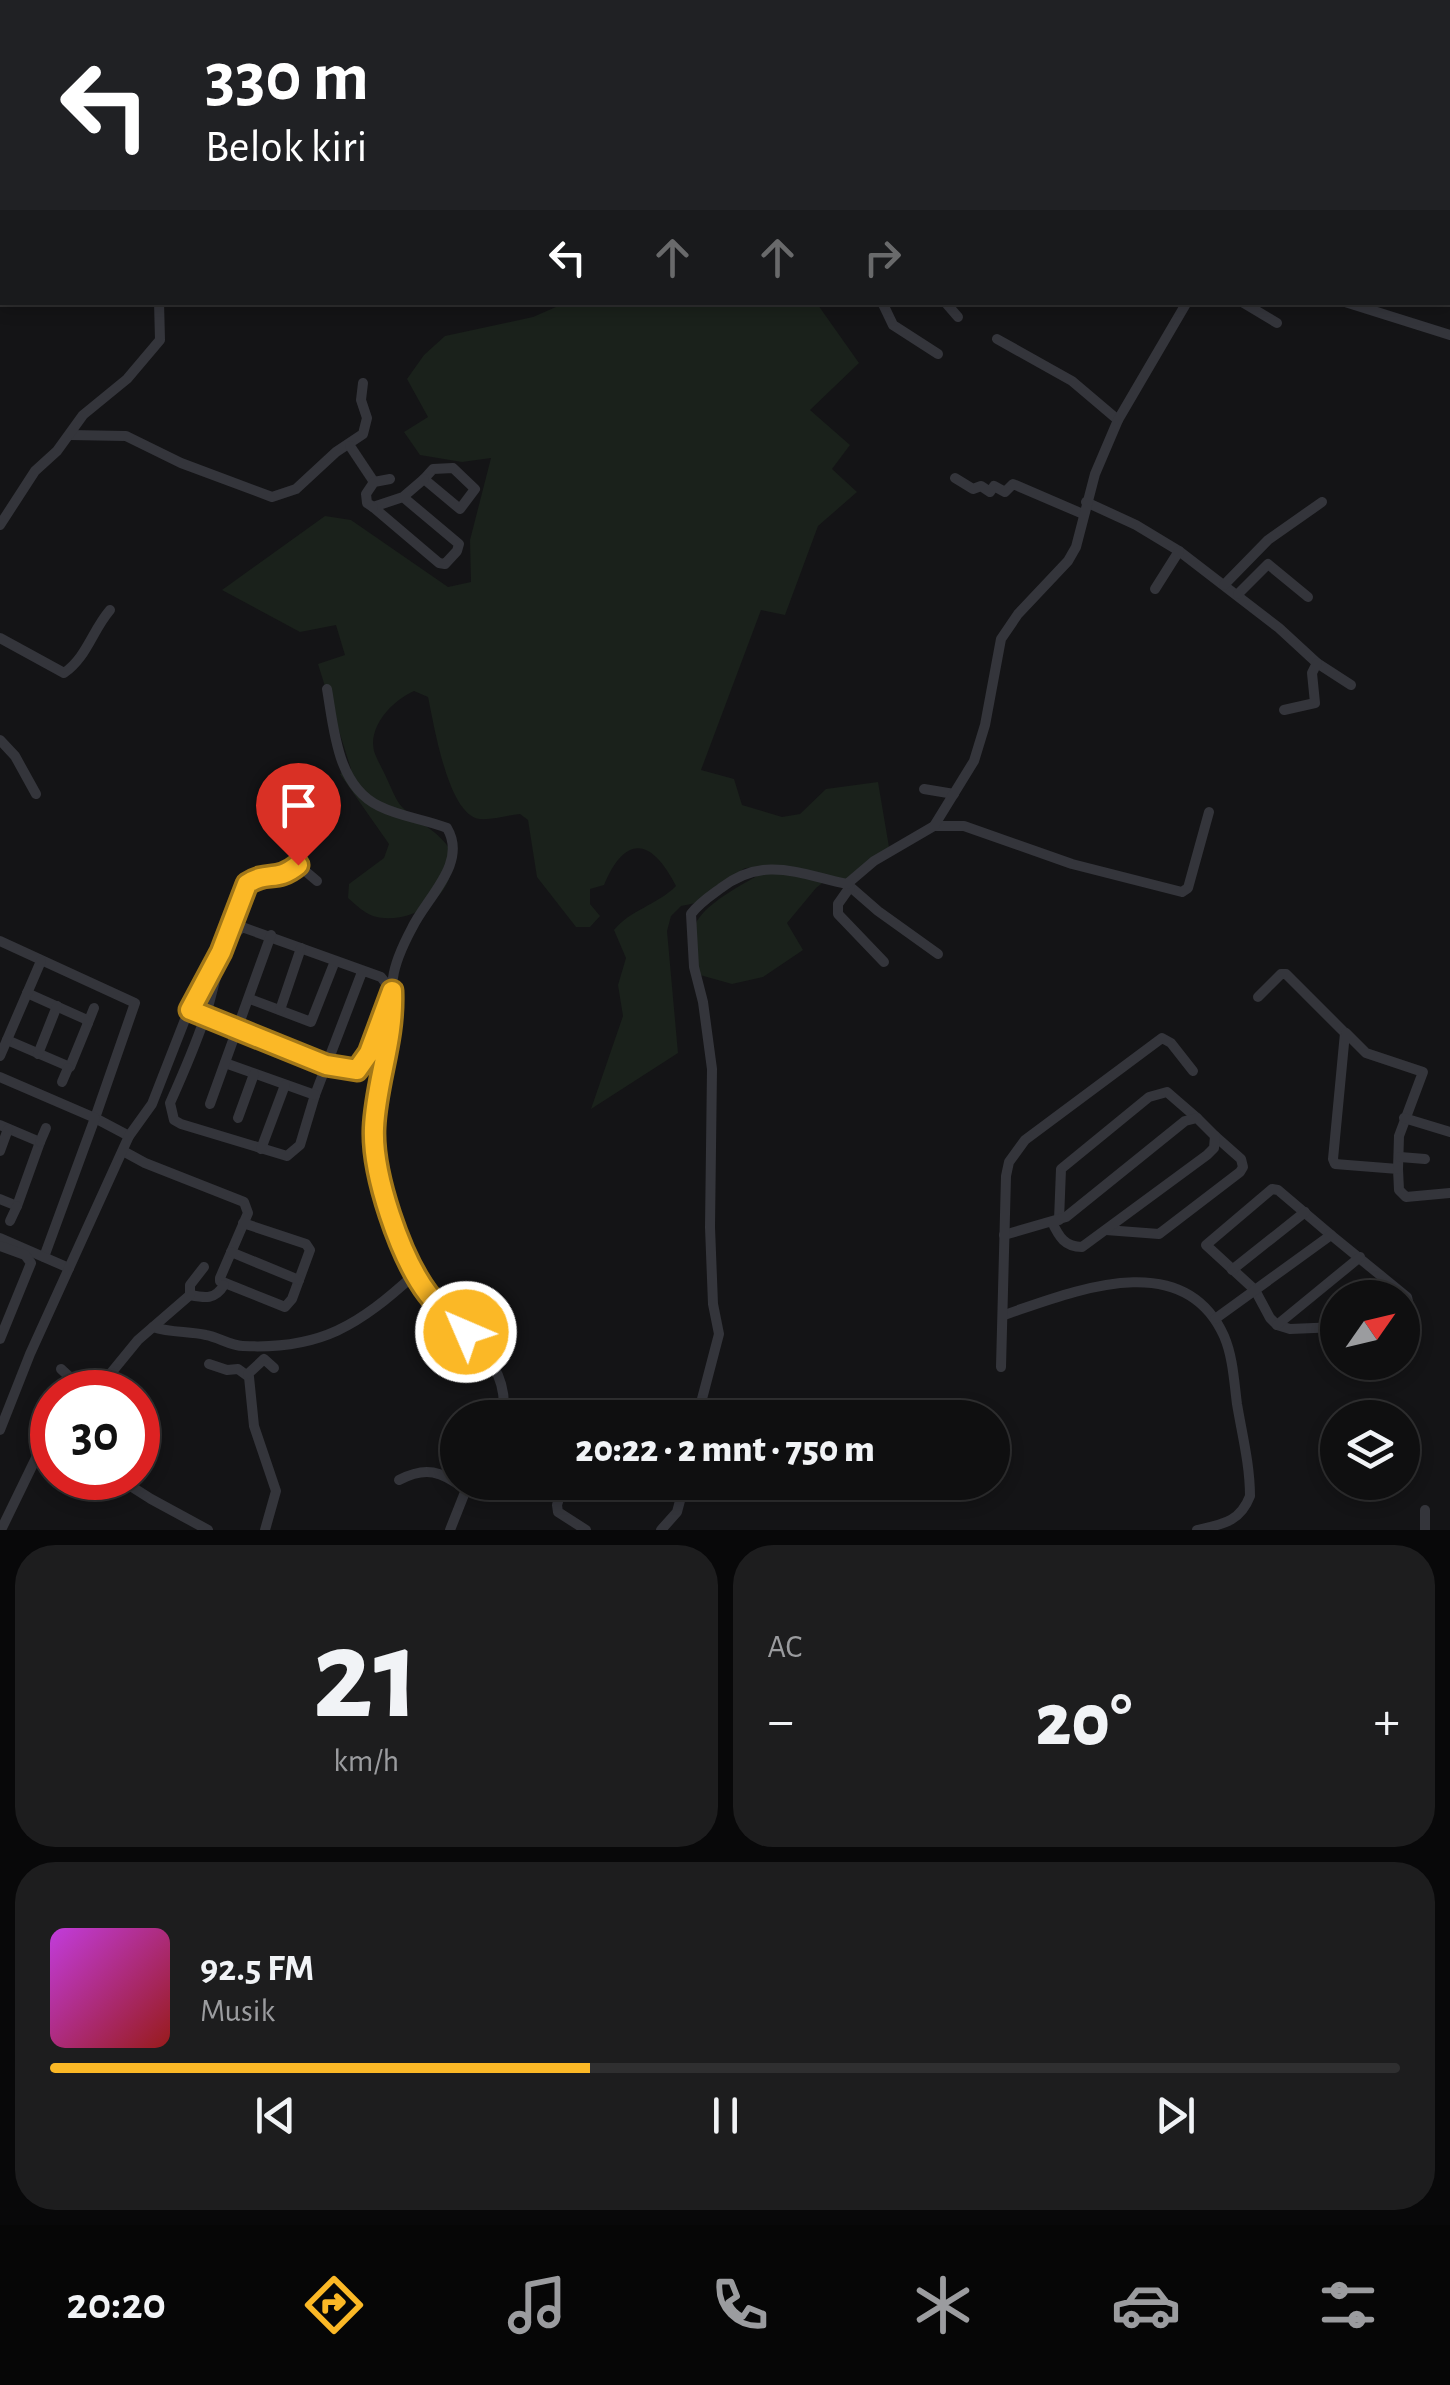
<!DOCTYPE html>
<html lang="id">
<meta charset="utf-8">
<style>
body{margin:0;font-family:"Alegreya Sans",sans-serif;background:#1d1d1e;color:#f1f3f6;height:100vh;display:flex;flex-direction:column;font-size:38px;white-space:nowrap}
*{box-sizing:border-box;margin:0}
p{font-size:32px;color:#9b9c9f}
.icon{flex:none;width:55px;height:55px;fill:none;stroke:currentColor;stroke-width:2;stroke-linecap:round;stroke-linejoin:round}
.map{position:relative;height:1530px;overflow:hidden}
.panel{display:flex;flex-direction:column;gap:15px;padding:15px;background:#080809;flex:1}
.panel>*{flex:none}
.hud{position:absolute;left:0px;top:0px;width:1450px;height:305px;box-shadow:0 5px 15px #0003,0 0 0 2px #2f2f30;background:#202124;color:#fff;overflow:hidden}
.needle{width:65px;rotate:56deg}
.controls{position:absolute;left:1320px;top:1280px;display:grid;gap:20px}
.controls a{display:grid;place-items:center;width:100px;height:100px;border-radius:50%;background:#0f0f10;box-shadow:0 5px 15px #0003,0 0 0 2px #2f2f30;font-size:50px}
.speed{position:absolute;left:30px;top:1370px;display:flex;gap:20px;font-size:50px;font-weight:700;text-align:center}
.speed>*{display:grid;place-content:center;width:130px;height:130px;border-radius:50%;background:#0f0f10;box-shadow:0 5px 15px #0003,0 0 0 2px #2f2f30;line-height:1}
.speed .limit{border:15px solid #d22;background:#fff;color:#111}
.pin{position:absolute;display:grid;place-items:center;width:85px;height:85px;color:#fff;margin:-102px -42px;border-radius:50% 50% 50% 0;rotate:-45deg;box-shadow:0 0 10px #0007}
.pin .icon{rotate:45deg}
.me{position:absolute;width:110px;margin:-55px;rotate:315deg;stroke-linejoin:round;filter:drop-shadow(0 0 8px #0008)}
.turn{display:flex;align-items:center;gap:35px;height:210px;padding:0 40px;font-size:45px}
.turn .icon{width:130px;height:130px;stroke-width:2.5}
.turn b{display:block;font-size:70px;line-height:85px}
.lanes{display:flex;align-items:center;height:95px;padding:0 40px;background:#0003;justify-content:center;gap:50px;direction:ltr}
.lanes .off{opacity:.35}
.big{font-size:75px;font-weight:800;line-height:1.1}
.panel .card{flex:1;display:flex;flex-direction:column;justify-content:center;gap:15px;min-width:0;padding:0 35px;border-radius:40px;background:#1d1d1e}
.panel .dial{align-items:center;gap:0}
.dial b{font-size:130px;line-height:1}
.song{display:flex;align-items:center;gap:30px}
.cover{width:120px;height:120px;border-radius:15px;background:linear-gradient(135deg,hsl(290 70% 55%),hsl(0 70% 35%))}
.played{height:10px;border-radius:5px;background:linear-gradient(90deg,#fbb826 40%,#2f2f30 40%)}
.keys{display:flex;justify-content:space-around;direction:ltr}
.heat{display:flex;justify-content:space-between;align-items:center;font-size:55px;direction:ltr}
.panel .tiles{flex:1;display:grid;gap:15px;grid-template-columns:1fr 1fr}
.card:last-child{grid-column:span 2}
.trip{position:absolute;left:440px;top:1400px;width:570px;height:100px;border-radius:50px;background:#0f0f10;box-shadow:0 5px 15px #0003,0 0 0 2px #2f2f30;font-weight:800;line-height:100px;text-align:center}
.menu{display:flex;height:160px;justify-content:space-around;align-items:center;background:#060606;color:#9b9c9f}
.menu .icon{width:70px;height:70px}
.menu .active{color:#fbb826}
.menu b{font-size:45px;color:#f1f3f6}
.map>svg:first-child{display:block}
.green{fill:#1a211b}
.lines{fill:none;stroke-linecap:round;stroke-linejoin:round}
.minor{stroke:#34353b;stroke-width:10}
.route-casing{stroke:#a37819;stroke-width:25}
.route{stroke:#fbb826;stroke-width:18}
</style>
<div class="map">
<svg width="1450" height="1530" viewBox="0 0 1450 1530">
<rect width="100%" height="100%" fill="#141416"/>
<g class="green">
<path d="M711,0H929L711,2Z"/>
<path d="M565,303H821L818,305L859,363L810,410L850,445L832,469L857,492L818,526L785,615L761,610L701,770L734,779L742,805L782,817L800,814L826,789L878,782L890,853L847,883L826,880L816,888L787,923L803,950L763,977L732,984L700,975C698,962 693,947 693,934C693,906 751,881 772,867L745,868L696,903L681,906L671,916L667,931L678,1053L591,1109L623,1016L618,985L626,958L614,930C630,910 657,905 676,886C652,839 626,833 604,885L590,889V904L600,916L590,927H576L537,877L528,820L520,814C508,815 492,820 480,819C448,816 434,724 428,697L414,691C393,700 368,726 374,751C377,760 383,770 387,779C392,789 395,799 402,807C416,821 448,837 451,854C459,896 409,927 373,916C364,913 355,904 348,898L349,884L384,858L389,844L340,774L351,769L318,664L345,655L336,625L300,632L222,590L325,516L351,520L448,587L471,582L470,540L491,458L462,462L420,455L404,432L428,417L407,379L424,355L445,336L533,317Z"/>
</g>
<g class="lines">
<g class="minor">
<path d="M139,0L141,2"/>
<path d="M180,0L181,2"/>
<path d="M594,0H605"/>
<path d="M202,2L203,0"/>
<path d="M241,2L242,0"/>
<path d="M280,2L281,0"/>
<path d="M1163,2L1165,0"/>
<path d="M882,302L893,325L938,354"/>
<path d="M945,302L958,317"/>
<path d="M1242,302L1277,323"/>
<path d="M1345,302L1450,335"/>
<path d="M997,339L1072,381L1118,420"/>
<path d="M70,435L126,436L181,463L272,497L296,489L336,452L363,434L367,418L361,400L363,383"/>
<path d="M350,446L374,482"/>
<path d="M453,468L475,489L460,509L424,479L433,469Z"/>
<path d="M955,478L973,489L981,486L990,492L994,486L1005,492L1013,484L1083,514"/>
<path d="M403,497L459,544L457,551L445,564L439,563L373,507L403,497L424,479"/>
<path d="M1086,502L1136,525L1179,551L1279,628L1317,663L1351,685"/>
<path d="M373,507L367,503L366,494L374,482L390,479"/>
<path d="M0,525L35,471L57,451L83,415L127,379L160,340L159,302"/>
<path d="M1224,585L1268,540L1322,502"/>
<path d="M1155,589L1179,551"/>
<path d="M1238,594L1268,564L1308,597"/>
<path d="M0,638L64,673C87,657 92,631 110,610"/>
<path d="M327,689C334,729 337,786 379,806C401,817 424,819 447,828C468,863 427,897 412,928C404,943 395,962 393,978C388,1002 393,1028 389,1054C384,1078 375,1103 374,1128C373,1176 399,1255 428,1293C458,1334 512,1357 503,1418"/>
<path d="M1284,710L1315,703L1312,673L1317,663"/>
<path d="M0,740L15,756L36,794"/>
<path d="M924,789L954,794"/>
<path d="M934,826H964L1072,864L1182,892L1188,888L1209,812"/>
<path d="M847,884L878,911L938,954"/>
<path d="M850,887L838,904V914L884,962"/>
<path d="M0,941L135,1003L95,1118L129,1136"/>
<path d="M1258,997L1281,974H1286L1345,1033L1333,1159L1335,1164L1398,1169L1399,1190L1406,1197L1450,1193"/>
<path d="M250,999L311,1022L335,961"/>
<path d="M190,1010C243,1034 300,1060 357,1070L369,1053L392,991L381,977L242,927C219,947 215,986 206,1014C196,1044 183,1074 170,1103L174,1120L181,1124L287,1156L300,1145L315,1095L362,972"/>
<path d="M280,1010L301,948"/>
<path d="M88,1023L94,1008"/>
<path d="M1346,1033L1366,1053L1423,1072L1399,1136L1398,1169"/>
<path d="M7,1040L70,1067L88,1023L85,1019L27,993"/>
<path d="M38,1054L57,1006"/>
<path d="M0,1056L41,961"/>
<path d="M225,1063L315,1095"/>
<path d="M0,1077L95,1118L44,1257"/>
<path d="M62,1082L68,1068"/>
<path d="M210,1104L271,935"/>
<path d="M238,1118L254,1074"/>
<path d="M1404,1118L1450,1132"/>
<path d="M0,1125L40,1142L17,1206L0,1199"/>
<path d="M40,1142L46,1128"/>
<path d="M261,1149L285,1085"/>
<path d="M0,1151L8,1129"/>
<path d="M123,1151L145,1163L244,1202L248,1213L220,1278V1281L285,1307L292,1299L310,1250L306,1244L243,1223"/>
<path d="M1400,1157L1425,1159"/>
<path d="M1059,1220L1061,1169L1149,1097L1167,1092L1197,1118"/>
<path d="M10,1221L17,1206"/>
<path d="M1106,1230L1159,1234L1240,1172L1243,1167L1241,1159L1215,1136"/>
<path d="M1004,1235L1066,1217L1185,1121L1197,1118L1215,1136L1214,1148L1207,1155L1082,1247C1065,1247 1059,1237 1052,1222"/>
<path d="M1331,1235L1278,1190L1272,1189L1206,1245L1255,1290L1270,1318L1277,1325L1290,1329L1338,1327"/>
<path d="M0,1238L69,1268"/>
<path d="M0,1246L25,1255L31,1263L0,1339"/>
<path d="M231,1252L299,1280"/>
<path d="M1232,1270L1305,1212"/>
<path d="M190,1295C205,1298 215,1300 224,1285"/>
<path d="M1004,1315C1072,1292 1183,1245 1224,1336C1233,1357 1234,1381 1237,1404C1242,1434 1250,1465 1250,1496C1240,1522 1223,1524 1197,1530"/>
<path d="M1215,1319L1331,1235L1407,1297L1411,1314L1402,1320"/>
<path d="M1277,1325L1360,1257"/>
<path d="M153,1327C171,1333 188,1331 206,1335C218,1337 231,1346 243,1346C321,1350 359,1325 415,1274"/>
<path d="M209,1364L227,1370L238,1369L249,1377L254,1426L276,1491L265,1530"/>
<path d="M1001,1367L1006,1176L1009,1162L1025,1140L1162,1038L1171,1043L1193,1071"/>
<path d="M61,1369L75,1382L74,1392"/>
<path d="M248,1374L264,1359L274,1368"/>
<path d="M83,1392L111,1373L138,1340L190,1295V1285L204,1267"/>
<path d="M697,1418L719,1334L713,1304L710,1227L712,1069L703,1002L694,967L691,914C699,903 710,896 721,888C764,855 799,874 847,884L874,861L934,826L974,761L985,725L1001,639L1018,614L1068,561L1076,547L1095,474L1118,420L1187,302"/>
<path d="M0,1430L30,1354L129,1136L152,1104L186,1017L223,947L244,889L255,879L286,875L298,865L317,881"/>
<path d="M118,1478L151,1499L208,1530"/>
<path d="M399,1480C426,1466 441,1471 465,1489"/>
<path d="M564,1482L557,1505L558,1512L586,1530"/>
<path d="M1,1530L52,1425"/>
<path d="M450,1530L469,1482"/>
<path d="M661,1530L677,1512L685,1482"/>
<path d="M1425,1530V1510"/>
</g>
</g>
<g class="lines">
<g class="route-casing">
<path id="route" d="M298,865C276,883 268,870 247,884L221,952L190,1010L326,1065L357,1070L369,1053L392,991C394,1042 376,1081 374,1128C372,1174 400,1257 428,1294C439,1308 453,1320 466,1332"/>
</g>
<use href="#route" class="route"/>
</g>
</svg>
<div class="controls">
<a><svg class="needle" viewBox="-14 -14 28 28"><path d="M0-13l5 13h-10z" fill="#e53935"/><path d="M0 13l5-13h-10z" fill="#9b9c9f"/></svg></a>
<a><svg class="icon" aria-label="layers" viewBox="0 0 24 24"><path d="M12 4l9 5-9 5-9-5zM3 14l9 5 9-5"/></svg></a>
</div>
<div class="speed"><div class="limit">30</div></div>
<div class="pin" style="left:298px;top:865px;background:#d93025"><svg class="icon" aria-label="arrive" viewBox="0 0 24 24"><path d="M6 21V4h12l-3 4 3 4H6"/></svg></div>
<svg class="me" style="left:466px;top:1332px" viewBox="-20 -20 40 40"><circle r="17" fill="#fbb826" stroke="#fff" stroke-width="3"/><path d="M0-11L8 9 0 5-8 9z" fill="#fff"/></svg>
<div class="trip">20:22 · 2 mnt · 750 m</div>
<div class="hud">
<div class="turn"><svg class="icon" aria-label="left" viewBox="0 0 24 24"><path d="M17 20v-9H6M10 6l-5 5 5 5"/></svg><div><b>330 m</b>Belok kiri</div></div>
<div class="lanes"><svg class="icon" aria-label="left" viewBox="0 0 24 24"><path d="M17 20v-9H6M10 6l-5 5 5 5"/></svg><svg class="icon off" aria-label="ahead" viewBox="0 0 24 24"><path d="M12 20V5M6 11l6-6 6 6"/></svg><svg class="icon off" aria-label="ahead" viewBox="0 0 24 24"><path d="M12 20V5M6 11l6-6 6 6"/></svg><svg class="icon off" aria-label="right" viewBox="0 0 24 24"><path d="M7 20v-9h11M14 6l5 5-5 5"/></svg></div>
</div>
</div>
<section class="panel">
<div class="tiles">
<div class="card dial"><b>21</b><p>km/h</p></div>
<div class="card"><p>AC</p>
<div class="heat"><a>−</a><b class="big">20°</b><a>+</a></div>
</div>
<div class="card">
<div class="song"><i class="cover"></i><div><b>92.5 FM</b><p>Musik</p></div></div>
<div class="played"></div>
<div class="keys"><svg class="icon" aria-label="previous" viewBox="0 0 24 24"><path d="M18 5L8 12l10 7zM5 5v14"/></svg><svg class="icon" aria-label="pause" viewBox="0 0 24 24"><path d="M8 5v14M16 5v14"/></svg><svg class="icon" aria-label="next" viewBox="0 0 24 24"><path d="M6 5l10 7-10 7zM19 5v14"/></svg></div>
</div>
</div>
</section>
<nav class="menu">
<b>20:20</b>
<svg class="icon active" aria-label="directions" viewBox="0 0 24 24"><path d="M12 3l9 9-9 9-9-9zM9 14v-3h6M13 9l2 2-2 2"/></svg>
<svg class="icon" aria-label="music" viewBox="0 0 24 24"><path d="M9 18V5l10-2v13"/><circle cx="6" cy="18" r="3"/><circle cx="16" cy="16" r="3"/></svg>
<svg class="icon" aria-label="phone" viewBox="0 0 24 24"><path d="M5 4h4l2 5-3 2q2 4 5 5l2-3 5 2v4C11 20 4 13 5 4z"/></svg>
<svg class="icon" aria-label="climate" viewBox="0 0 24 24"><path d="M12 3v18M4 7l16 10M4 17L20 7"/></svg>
<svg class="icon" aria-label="car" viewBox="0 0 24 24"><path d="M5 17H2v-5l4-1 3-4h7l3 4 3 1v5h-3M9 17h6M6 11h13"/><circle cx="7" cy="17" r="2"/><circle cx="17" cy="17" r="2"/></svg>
<svg class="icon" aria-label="filters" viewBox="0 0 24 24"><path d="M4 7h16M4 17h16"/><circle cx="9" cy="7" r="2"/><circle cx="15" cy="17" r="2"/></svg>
</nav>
